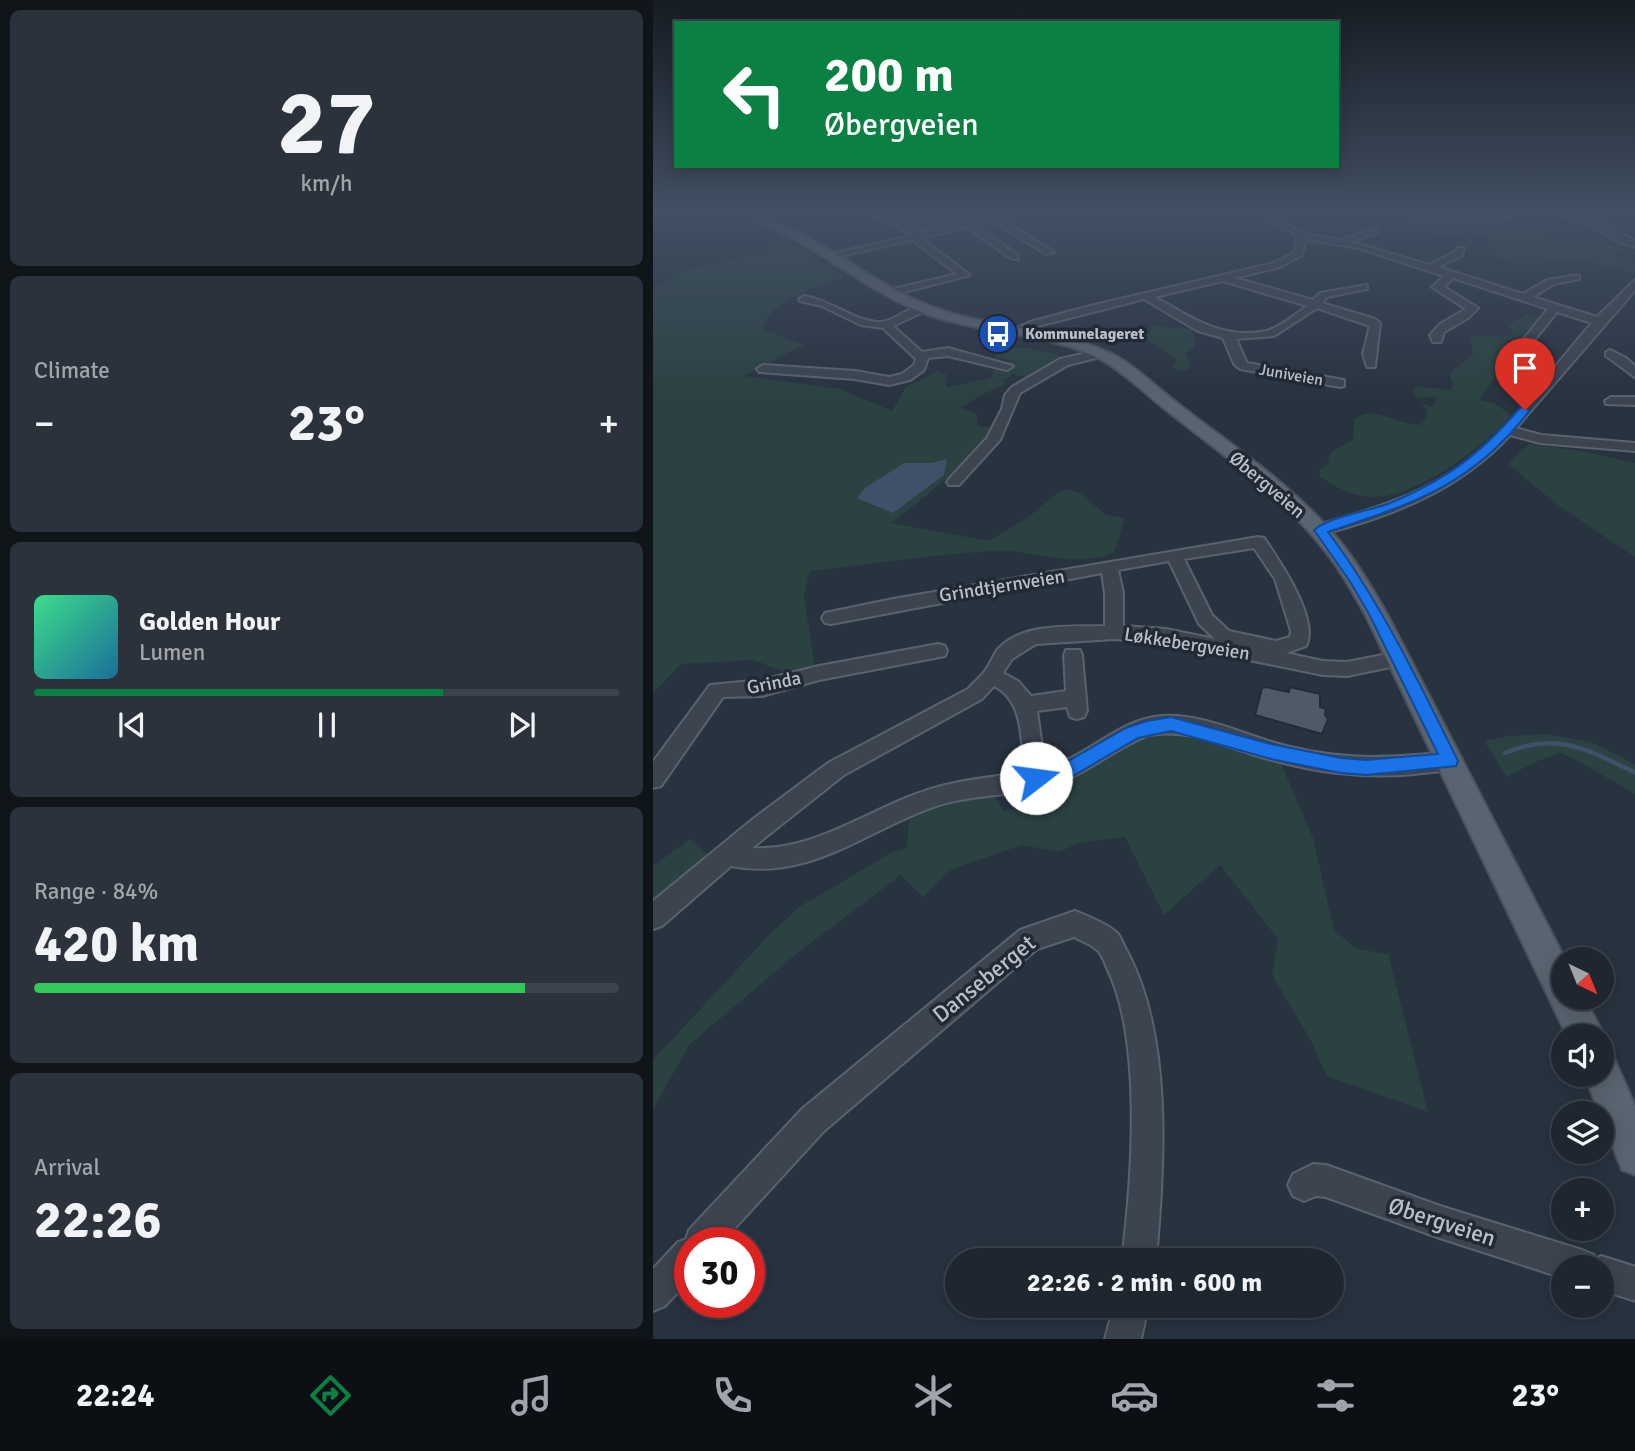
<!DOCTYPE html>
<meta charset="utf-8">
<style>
body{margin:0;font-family:Signika,sans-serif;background:#2b323c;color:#f1f3f6;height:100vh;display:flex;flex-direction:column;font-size:26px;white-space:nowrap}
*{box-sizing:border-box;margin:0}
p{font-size:23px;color:#a1a5ab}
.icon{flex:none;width:38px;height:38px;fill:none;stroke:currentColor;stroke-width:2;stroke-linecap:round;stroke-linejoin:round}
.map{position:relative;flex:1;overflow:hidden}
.sheet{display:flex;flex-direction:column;gap:10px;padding:10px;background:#10151a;width:653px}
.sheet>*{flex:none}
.banner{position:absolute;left:21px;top:21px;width:665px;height:147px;border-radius:0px;box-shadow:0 4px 18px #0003,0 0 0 2px #3c434c;background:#0b8043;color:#fff;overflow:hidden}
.needle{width:46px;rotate:137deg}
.tools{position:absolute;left:898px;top:947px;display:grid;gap:14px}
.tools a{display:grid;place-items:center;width:63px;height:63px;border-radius:50%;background:#1e2630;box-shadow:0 4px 18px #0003,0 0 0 2px #3c434c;font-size:35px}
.speed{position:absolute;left:21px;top:1227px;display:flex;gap:14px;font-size:35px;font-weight:700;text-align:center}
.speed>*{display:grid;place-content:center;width:91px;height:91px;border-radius:50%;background:#1e2630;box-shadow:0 4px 18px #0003,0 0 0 2px #3c434c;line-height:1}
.speed .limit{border:10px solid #d22;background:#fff;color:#111}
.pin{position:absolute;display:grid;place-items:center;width:60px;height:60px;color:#fff;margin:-72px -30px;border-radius:50% 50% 50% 0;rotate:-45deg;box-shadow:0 0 7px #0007}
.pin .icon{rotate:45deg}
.me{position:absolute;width:77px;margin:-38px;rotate:75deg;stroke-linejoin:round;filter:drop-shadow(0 0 5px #0008)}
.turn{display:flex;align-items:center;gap:24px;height:147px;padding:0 35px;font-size:32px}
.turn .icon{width:91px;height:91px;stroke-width:2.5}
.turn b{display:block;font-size:49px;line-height:60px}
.big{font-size:52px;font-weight:800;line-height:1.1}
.sheet .card{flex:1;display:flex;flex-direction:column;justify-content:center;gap:10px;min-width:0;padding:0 24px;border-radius:10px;background:#2b323c}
.sheet .dial{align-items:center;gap:0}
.dial b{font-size:91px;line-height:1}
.song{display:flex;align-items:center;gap:21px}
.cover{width:84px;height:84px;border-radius:10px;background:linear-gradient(135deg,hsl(150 70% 55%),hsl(200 70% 35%))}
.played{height:7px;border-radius:4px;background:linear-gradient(90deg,#0b8043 70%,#3c434c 70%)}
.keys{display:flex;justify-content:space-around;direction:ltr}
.heat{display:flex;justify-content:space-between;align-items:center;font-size:38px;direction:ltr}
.charge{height:10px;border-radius:5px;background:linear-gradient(90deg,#34c759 84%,#3c434c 0)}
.trip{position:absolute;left:292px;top:1248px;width:399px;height:70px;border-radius:35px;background:#1e2630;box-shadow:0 4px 18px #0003,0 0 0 2px #3c434c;font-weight:800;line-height:70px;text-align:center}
.dock{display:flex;height:112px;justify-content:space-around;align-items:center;background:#0c0f13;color:#a1a5ab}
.dock .icon{width:49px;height:49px}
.dock .active{color:#0b8043}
.dock b{font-size:32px;color:#f1f3f6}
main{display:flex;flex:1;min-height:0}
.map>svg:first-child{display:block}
.green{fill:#2b4142;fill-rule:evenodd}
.water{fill:#3f5168}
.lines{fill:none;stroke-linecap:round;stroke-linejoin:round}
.stream{stroke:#3f5168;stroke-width:4.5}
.building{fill:#4e5a68;stroke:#232b37;stroke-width:2}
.minor-casing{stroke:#5a626d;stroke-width:4}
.major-casing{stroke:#49505c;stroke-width:4}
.minor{fill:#3c4450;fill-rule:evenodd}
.major{fill:#5a6470;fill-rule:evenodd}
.route{fill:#1a73e8;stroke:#114b97;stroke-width:2}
.labels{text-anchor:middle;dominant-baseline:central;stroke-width:7;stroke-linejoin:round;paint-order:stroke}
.far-poi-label{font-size:16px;font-weight:bold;fill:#b9c0ca;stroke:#212935;text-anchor:start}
.far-street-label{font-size:16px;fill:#b9c0ca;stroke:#212935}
.street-label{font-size:19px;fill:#b9c0ca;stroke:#212935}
.near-street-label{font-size:23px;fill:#b9c0ca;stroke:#212935}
</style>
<main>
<section class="sheet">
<div class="card dial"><b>27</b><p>km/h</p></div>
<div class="card"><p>Climate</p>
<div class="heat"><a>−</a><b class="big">23°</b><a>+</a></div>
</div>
<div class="card">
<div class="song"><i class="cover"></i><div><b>Golden Hour</b><p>Lumen</p></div></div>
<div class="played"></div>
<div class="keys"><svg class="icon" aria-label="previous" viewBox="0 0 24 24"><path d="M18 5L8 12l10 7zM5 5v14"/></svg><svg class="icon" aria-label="pause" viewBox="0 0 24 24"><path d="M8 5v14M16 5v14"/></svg><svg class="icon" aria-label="next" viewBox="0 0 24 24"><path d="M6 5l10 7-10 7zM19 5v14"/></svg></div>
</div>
<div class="card"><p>Range · 84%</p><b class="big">420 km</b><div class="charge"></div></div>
<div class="card"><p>Arrival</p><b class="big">22:26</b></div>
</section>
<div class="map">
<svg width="983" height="1339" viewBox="0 0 983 1339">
<rect width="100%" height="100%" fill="#283340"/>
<g class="green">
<path d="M259,210H315L332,221L272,234L246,220L259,216Z"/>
<path d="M716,210H794L910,239L974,247L961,256L982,264V273L978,274C972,271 966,266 958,266C956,265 950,266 948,266C941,264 935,259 927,259C901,259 843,279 837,239L819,233L741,237L780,233L787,227L743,220L747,214Z"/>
<path d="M126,243L147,248L192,277C164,288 118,297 110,329L151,345L90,376L188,389L239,411L253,387L285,371L294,375L293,387L338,378L342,362L362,361L342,357L343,351C366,342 393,352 416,358L376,378L360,374L350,380L352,385L332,393L308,408L323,414L325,426L340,427L331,445L274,495L238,523L336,541L378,515L405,492L413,489L427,493L453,515L472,518L461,553C420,569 381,549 339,551C278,555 217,564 157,571L151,596L162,668L135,674L101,660L28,664L0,693V287L12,283L23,273L109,252ZM251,463H279L282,483L261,496L240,471Z"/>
<path d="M875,314L887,318C875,341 872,334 852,342L856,354L827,400L841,403L858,415C833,446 763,497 722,497C701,498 683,487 667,477L666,470L674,465L677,453L700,440L701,420C718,403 745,424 766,425L772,421L775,412L768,403L779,407L784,397L763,398L760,390L765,386L797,390L800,385L796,374L820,354L817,336C833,332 846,342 861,332L855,325Z"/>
<path d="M500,326L538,329L543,341L540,349L532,353L538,363L537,369L527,372L519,367L524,360L492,338Z"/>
<path d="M876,444L929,451L982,463V557L903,504L855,464Z"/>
<path d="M511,733L575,746L627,761L660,838L681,930L704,949L735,954L775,1112L674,1076L657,1039L619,975L625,939L567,865L511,915L472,837L426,843L406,852L369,845L299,869L270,897L248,875L148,950L37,1044L0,1109V1060L116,935L146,907L240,852L254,848L256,817L303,796L339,792L351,812L371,805L383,785L417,776L482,741Z"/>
<path d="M894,734L938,742L982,764V794L927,762L907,753L882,762L854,777L831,741L854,736Z"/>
<path d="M37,839L55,855L0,900V866Z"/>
</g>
<path class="water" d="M294,459L291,475L240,513L204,498L212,488L251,463H279Z"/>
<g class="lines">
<path class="stream" d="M852,753C905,731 935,750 983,773"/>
</g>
<path class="building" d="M613,687L636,692L637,687L667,694V707L673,709L672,715L675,719L669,734L602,715L609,688Z"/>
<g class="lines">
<g class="minor-casing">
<g id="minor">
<path d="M197,210L237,215L269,233L363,210H379L349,219L401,252L393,254L340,221L321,225L365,255V259H359L313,227L273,237L269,239L317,275L236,296L231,293L232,291L304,274L259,240L175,259V255L260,235L231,219Z"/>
<path d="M597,210H608L652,234L688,240L725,228V232L699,242L776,265L802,252L805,248H811L809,256L785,267L870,294L894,280L926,275V279L901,284L880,297L944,317L983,279V289L863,428L888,435L983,443V451L887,443L857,435C807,490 739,516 667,535L661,534L659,530L661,526C707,513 755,500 796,474C854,437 894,373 939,323L904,312L874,349H866V345L895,309L800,278L791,287L825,308L815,318L791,332L788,342H780L777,335L787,324L813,309L779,287L791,276L705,248L653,239L649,255L627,267L582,278L660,300L667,293L714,285V289L674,297L669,303L722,319L727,323L722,367H714L710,354L717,326L664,308L621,336L583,339L594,363L691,380V386L687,387L587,369L581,364L570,338L545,331L491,299L385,326L360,336L354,333L377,322L441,305L621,263L642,252L644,236L641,233ZM570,281L654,306C643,314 626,328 613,331C569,340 537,317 502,297Z"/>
<path d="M859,210H871L850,220L843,218Z"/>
<path d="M894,210H908L941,220L983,241V247L968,243L935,224Z"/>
<path d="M151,296C177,300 198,319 223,322C241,324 256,304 274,306V310L240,326L269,352L295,348L360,366L354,370L295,356L275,358L271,370L257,380L236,385L202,379L106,372L104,369L110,365L202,371L236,377L249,374L261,365L263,359L230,328L208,325L169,306L147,301L146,299Z"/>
<path d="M447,350L453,354L451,356L415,365L367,393L347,440L306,485H296L294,482L296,479L334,438L349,409L352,395L359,387L407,359Z"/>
<path d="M957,350L973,358L983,367V378L953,356V352Z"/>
<path d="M958,397H983V405L953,404L952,401Z"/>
<path d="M605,537L611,538C626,560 667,620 653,646L633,653L670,661L694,662L745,652L752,654L755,659L752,664L694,676L670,675L513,643L461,639L383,644L359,659L350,673L365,681L378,696L413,691L411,655L413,650H427L429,655L434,711L431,717L424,719L417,717L414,707L384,711L392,768C434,758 465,719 509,716C550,713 593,736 633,746C694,761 736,758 797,752L805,755L808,761L805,767C791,772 776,772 762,774C707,779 658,772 605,756C569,745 534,728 496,735C460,749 433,775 396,786C356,797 313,794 275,809C207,835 154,881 78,866L9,926L0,929V901L100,819L175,763L315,689C321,682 329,676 334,668C338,662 341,654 345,649C370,622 419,627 452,626V593L449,573L178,624L172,623L169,618L172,613L240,599ZM601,548L622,579L638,631L637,637L623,641L576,631L559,615L531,559ZM516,561L546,624L562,639L513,629L470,626V593L465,570ZM341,686C372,702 368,742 371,772C336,778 300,780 266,793C210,813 160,851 99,848L191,775L329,699Z"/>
<path d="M285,644L292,646L294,651L292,656L166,680L109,696L70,697L8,786L0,788V762L57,685L109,680L166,666Z"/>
<path d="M422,911C434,916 456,924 465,934C469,939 471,947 475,953C520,1040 511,1165 503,1260H469C479,1180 490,1041 454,968C452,963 449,954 444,950C438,944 428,941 421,937L384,949L171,1131L69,1242H37V1279L12,1306L0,1311V1269L25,1242L33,1239L36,1230L149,1109L367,930Z"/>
<path d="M660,1164L673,1165L787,1206L929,1250L941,1255L942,1259L948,1256L983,1267V1301L948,1290V1267H910V1278L787,1238L673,1197L663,1196L651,1201L640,1196L635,1185L640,1174Z"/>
<path d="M461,1306H495L488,1339H452Z"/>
</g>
</g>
<g class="major-casing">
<g id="major">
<path d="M95,210H106C118,226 139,228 156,238C201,263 241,295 291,311C344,328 403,329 455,352C477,361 503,387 523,402C578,445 640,485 685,539C704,562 719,588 734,614L912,959H910V998H932L951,1036L948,1042V1036H914L712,614C699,591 686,568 669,547C627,495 570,455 518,414C496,397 470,371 447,359C401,335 333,333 282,317C233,301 192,269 148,243C129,231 108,230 95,210Z"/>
<path d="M948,1053L961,1058L983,1108V1175L969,1170L931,1074H948Z"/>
</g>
</g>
<use href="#minor" class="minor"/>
<use href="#major" class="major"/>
</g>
<linearGradient id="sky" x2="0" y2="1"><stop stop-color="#161c23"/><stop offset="0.53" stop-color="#425064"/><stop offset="1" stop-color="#425064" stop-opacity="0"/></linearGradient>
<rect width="983" height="398" fill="url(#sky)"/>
<path class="route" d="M868,407L877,410C820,485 761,503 675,532C728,603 766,682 805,761L803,766L713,775L688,773L618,759L518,731L485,738L420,776L383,786L377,784L374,778L377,773L410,764L473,728L494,721L518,717L618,744L688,758L713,760L785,754L716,614L698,583L661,530C675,517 717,511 737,503C796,478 826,455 868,407Z"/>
<defs>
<g id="bus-disc" transform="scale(2.0125)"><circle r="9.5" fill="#1a4fb4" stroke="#212935"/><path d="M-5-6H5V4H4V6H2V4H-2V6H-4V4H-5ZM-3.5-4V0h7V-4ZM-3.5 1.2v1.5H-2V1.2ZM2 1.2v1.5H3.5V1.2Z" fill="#fff"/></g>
</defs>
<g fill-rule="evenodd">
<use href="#bus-disc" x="345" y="334"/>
</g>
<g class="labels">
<g class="far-poi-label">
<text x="372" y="334">Kommunelageret</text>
</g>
<g class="far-street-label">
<text transform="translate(638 375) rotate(10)">Juniveien</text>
</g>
<g class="street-label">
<text transform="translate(614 485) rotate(40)">Øbergveien</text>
<text transform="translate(349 586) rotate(-9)">Grindtjernveien</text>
<text transform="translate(534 644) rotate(9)">Løkkebergveien</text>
<text transform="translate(121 683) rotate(-11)">Grinda</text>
</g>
<g class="near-street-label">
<text transform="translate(331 979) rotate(-39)">Danseberget</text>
<text transform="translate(789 1222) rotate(18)">Øbergveien</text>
</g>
</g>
</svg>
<div class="tools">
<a><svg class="needle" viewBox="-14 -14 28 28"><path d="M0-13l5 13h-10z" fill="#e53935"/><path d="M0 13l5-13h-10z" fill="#a1a5ab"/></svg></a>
<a><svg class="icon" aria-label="sound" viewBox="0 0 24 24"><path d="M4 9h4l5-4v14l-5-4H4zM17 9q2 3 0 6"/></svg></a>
<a><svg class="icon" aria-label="layers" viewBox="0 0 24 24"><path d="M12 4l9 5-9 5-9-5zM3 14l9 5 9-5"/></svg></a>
<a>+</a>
<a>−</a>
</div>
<div class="speed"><div class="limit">30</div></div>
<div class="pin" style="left:872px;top:410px;background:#d93025"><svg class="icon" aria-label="arrive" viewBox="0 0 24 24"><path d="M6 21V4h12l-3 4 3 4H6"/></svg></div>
<svg class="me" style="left:383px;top:778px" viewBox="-20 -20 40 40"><circle r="19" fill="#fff"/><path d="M0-13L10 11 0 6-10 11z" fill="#1a73e8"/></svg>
<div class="trip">22:26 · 2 min · 600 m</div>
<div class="banner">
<div class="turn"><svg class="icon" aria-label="left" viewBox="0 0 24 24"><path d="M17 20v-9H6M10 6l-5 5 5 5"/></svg><div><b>200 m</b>Øbergveien</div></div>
</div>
</div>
</main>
<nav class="dock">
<b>22:24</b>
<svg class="icon active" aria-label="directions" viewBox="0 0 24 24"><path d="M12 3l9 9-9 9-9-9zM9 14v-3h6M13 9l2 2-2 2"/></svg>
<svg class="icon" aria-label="music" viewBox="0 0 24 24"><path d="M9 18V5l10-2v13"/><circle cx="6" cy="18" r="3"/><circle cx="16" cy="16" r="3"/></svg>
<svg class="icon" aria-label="phone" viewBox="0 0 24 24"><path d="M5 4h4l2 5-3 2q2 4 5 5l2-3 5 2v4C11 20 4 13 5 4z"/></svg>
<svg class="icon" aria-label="climate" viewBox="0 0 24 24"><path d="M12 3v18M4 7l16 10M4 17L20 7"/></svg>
<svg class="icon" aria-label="car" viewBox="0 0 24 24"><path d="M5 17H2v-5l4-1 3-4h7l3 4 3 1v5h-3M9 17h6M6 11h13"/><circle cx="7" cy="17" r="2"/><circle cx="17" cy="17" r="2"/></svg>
<svg class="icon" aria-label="filters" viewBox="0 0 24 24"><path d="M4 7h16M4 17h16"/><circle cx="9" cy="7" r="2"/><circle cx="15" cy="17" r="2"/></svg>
<b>23°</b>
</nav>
